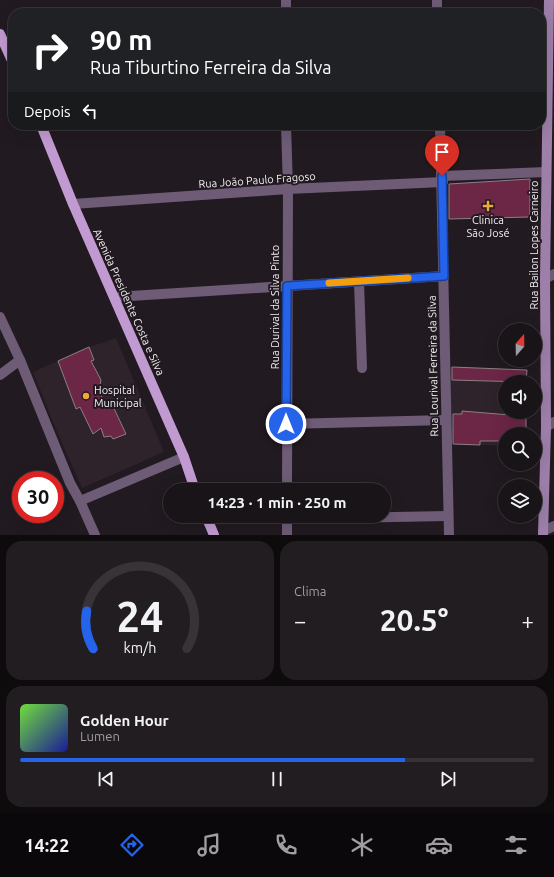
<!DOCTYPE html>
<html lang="pt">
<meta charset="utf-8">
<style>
body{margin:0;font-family:Ubuntu,sans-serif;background:#221d21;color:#f1f3f6;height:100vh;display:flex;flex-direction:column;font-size:15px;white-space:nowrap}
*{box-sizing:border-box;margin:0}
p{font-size:13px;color:#9f9ea2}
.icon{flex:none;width:22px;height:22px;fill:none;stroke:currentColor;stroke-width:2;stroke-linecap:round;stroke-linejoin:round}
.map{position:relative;height:535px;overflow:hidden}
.details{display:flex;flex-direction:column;gap:6px;padding:6px;background:#0e0b0d;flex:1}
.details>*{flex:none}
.guide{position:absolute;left:8px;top:8px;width:538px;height:122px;border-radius:16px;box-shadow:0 4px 16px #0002,0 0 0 1px #373337;background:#202124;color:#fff;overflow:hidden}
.needle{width:26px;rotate:20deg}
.controls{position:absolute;left:498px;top:323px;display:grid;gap:8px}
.controls a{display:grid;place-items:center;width:44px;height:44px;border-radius:50%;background:#191418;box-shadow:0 4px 16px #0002,0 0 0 1px #373337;font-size:20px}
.speed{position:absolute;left:12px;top:471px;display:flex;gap:8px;font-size:20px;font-weight:700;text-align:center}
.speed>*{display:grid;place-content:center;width:52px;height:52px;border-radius:50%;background:#191418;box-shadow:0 4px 16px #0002,0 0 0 1px #373337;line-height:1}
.speed .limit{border:6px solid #d22;background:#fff;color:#111}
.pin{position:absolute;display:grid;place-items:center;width:34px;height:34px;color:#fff;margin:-41px -17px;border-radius:50% 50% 50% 0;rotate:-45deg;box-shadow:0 0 4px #0007}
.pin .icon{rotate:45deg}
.me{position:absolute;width:44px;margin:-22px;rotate:0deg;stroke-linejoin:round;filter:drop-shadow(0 0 3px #0008)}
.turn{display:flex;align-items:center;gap:14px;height:84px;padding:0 16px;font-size:18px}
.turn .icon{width:52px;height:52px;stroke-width:2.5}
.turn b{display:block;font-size:28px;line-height:34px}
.then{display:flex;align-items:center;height:38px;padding:0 16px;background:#0003;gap:8px;font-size:15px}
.big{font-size:30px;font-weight:700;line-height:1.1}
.details .widget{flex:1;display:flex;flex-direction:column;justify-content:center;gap:6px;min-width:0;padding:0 14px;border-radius:16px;background:#221d21}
.details .dial{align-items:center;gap:0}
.dial svg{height:104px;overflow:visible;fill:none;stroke:#373337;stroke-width:7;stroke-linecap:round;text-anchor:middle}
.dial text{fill:#f1f3f6;stroke:none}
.song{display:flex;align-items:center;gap:12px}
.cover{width:48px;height:48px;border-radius:6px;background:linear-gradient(135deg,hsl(100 70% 55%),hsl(240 70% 35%))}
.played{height:4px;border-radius:2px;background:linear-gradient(90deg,#2563eb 75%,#373337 75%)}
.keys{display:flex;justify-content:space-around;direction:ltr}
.heat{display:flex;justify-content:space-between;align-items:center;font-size:22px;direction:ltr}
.details .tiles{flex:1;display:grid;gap:6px;grid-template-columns:1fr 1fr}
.widget:last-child{grid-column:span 2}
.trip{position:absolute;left:163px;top:483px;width:228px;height:40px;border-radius:20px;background:#191418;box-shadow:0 4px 16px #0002,0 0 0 1px #373337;font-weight:700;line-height:40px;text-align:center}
.menu{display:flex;height:64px;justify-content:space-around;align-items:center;background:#0a080a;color:#9f9ea2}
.menu .icon{width:28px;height:28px}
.menu .active{color:#2563eb}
.menu b{font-size:18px;color:#f1f3f6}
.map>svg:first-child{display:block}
.built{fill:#2e222b}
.building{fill:#6c2646;stroke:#8b8084}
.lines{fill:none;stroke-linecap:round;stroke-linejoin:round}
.minor{stroke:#6e5b76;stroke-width:10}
.secondary{stroke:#9d7faa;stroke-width:10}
.primary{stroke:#c29ad2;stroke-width:10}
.route-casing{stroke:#184099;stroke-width:10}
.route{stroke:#2563eb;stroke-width:7}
.slow{stroke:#f59e0b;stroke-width:7}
.poi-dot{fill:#efa73d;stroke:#211a20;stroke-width:1.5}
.labels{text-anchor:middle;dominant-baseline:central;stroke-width:4;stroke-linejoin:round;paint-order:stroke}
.street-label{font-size:11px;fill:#f3eef1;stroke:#211a20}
.poi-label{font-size:11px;fill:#f3eef1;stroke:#211a20}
</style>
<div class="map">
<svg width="554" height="535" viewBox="0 0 554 535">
<rect width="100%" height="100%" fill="#211a20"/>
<g class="built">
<path d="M116,338L164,452L82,488L55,427L33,372L89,347Z"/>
<path d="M450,367L527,370L526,382H505V412H526V434H505V446L451,443Z"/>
</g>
<g class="building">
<path d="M530,179V217L449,219V184Z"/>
<path d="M89,347L94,360L91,361L101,380L99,390L105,404L111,402L126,434L113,439L111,436L104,437L101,428L93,434L80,407L76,409L58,361Z"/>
<path d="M452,367L527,370L526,382L452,380Z"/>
<path d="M462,411L510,415V412H526V434H505V441H480V445L453,444V414H462Z"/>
</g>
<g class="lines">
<g class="minor">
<path d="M437,0V13"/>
<path d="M286,13V0"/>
<path d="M286,125L288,189L287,490"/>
<path d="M440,125L449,535"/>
<path d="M442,176L546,172"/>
<path d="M73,204L288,189L443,182"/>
<path d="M545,279L554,274"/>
<path d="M359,282L362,368"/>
<path d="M115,297L444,276"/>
<path d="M0,317L20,360L70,483L80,501L95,535"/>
<path d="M0,375L20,360"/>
<path d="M286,424L446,420"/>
<path d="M546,427L554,422"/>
<path d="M80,501L184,457"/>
<path d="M287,519L448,516"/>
<path d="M543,531L554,526"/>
<path d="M287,535V516"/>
</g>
<path class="secondary" d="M543,535L546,427L545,279L549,0"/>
<g class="primary">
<path d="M0,34L13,63"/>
<path d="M41,125L73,204L184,457L195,490"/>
<path d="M206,516L214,535"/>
</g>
</g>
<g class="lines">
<g class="route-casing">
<path id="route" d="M286,424L287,286L444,276L442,176"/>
</g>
<use href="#route" class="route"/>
<path class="slow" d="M329,283L408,278"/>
</g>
<g class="poi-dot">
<path d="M486 200h4v4h4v4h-4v4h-4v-4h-4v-4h4z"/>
<circle cx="86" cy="396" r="4"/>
</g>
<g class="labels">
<g class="street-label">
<text transform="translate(257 180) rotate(-4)">Rua João Paulo Fragoso</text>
<text transform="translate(534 245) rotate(-90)">Rua Bailon Lopes Carneiro</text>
<text transform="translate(129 302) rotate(66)">Avenida Presidente Costa e Silva</text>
<text transform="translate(275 307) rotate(-90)">Rua Durival da Silva Pinto</text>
<text transform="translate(433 366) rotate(-91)">Rua Lourival Ferreira da Silva</text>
</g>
<g class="poi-label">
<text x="488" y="220">Clinica<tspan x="488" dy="13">São José</tspan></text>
<text x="94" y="390" text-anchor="start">Hospital<tspan x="94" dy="13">Municipal</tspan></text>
</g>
</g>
</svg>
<div class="controls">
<a><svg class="needle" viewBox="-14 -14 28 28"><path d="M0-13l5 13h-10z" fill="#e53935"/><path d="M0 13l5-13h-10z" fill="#9f9ea2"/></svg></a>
<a><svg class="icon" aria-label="sound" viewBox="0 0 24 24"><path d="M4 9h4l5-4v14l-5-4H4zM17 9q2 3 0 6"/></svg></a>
<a><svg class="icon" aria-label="search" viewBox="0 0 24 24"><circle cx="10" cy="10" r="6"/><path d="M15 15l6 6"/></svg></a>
<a><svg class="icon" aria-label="layers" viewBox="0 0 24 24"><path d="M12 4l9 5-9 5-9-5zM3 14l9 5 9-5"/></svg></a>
</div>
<div class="speed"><div class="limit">30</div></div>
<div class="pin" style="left:442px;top:176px;background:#d93025"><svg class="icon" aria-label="arrive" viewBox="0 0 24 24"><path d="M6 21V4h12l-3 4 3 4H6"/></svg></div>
<svg class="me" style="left:286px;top:424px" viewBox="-20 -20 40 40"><circle r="17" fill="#2563eb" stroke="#fff" stroke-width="3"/><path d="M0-11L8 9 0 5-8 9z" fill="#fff"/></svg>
<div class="trip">14:23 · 1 min · 250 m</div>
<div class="guide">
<div class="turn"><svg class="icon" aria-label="right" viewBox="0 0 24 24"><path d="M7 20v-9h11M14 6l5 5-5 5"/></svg><div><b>90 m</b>Rua Tiburtino Ferreira da Silva</div></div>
<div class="then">Depois<svg class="icon" aria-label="left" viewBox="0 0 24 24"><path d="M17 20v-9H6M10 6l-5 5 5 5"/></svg></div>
</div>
</div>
<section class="details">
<div class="tiles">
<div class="widget dial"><svg viewBox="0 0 100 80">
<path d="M14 69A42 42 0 1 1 86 69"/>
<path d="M14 69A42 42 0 0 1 9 40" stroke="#2563eb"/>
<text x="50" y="56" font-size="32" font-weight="700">24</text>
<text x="50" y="72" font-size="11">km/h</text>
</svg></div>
<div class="widget"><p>Clima</p>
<div class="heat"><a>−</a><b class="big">20.5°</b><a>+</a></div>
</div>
<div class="widget">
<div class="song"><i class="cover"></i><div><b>Golden Hour</b><p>Lumen</p></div></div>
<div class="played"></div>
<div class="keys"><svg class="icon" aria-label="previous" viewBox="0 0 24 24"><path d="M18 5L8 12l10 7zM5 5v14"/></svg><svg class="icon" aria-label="pause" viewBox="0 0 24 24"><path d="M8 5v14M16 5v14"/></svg><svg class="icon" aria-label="next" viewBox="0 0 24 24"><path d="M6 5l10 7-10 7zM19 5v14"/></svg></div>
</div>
</div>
</section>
<nav class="menu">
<b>14:22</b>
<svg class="icon active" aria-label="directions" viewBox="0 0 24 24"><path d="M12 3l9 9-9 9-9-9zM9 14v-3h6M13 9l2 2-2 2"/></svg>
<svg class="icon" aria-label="music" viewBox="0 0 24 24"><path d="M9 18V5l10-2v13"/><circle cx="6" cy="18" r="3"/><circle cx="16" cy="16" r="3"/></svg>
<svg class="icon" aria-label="phone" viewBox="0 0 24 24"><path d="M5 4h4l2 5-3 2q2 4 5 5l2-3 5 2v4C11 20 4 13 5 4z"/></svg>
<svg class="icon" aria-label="climate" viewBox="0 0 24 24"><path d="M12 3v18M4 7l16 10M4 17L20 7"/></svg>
<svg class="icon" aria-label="car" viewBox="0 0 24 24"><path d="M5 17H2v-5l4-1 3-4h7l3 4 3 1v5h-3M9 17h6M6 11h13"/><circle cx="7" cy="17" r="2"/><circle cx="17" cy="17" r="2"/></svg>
<svg class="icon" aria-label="filters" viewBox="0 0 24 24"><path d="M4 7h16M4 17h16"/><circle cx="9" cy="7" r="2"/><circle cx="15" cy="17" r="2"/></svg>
</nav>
